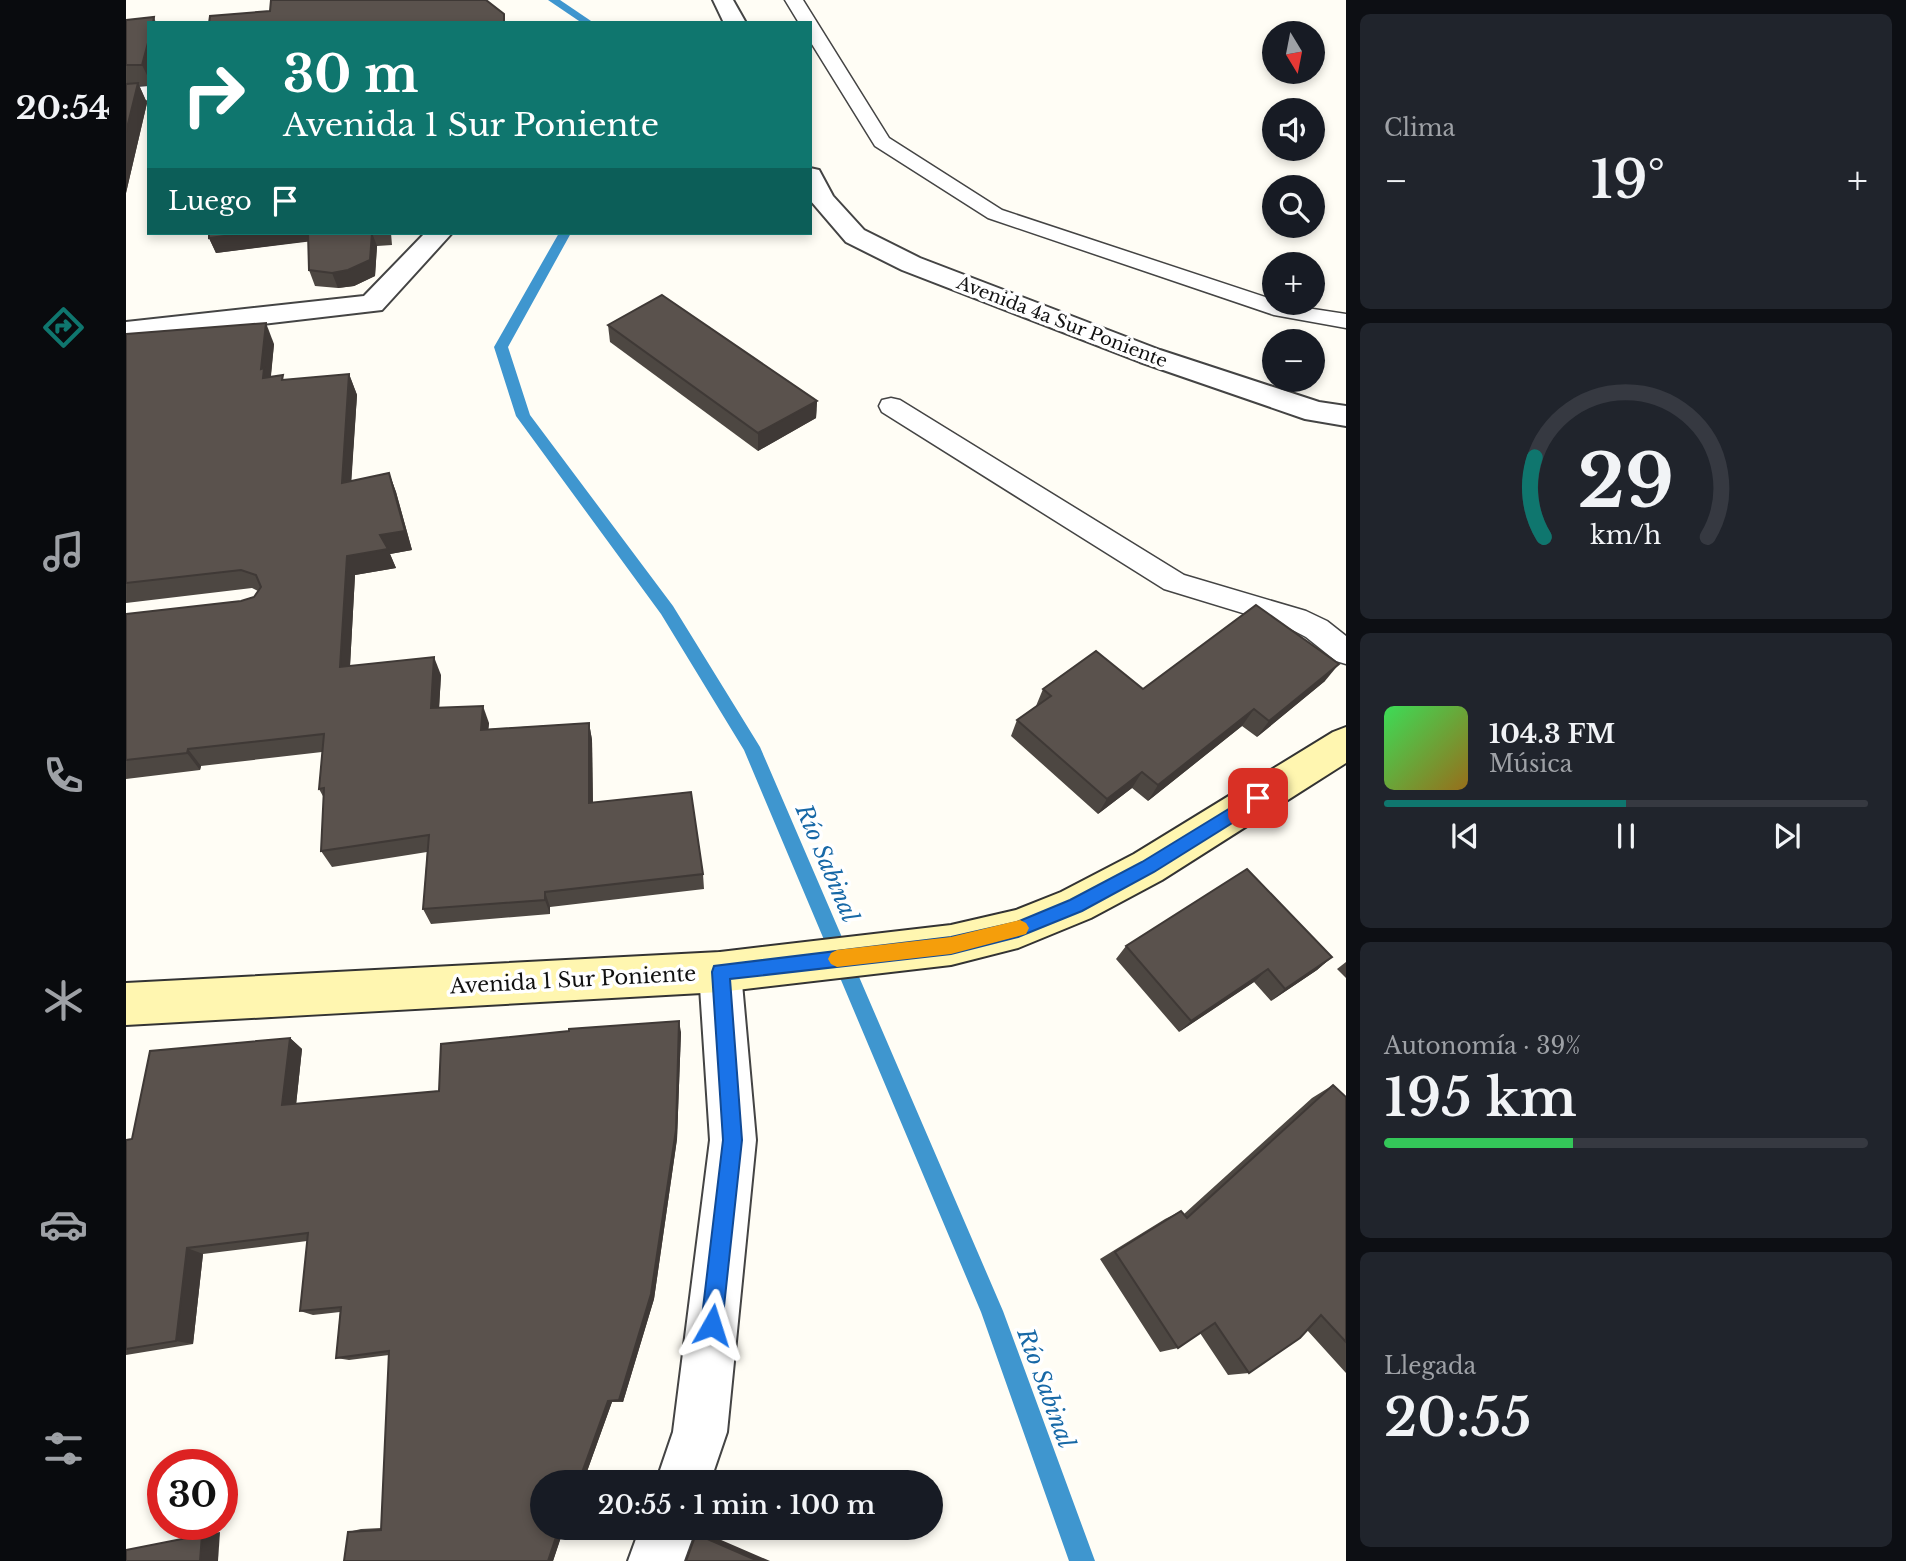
<!DOCTYPE html>
<html lang="es">
<meta charset="utf-8">
<style>
body{margin:0;font-family:"Libre Baskerville",serif;background:#20242c;color:#f1f3f6;height:100vh;display:flex;flex-direction:column;font-size:26px;white-space:nowrap}
*{box-sizing:border-box;margin:0}
p{font-size:23px;color:#9ea1a6}
.icon{flex:none;width:38px;height:38px;fill:none;stroke:currentColor;stroke-width:2;stroke-linecap:round;stroke-linejoin:round}
.map{position:relative;flex:1;overflow:hidden}
.panel{display:flex;flex-direction:column;gap:14px;padding:14px;background:#0d0f14;width:560px}
.panel>*{flex:none}
.guide{position:absolute;left:21px;top:21px;width:665px;height:214px;border-radius:0px;box-shadow:0 4px 10px #0003;background:#0f766e;color:#fff;overflow:hidden}
.needle{width:46px;rotate:170deg}
.tools{position:absolute;left:1136px;top:21px;display:grid;gap:14px}
.tools a{display:grid;place-items:center;width:63px;height:63px;border-radius:50%;background:#171b24;box-shadow:0 4px 10px #0003;font-size:35px}
.speed{position:absolute;left:21px;top:1449px;display:flex;gap:14px;font-size:35px;font-weight:700;text-align:center}
.speed>*{display:grid;place-content:center;width:91px;height:91px;border-radius:50%;background:#171b24;box-shadow:0 4px 10px #0003;line-height:1}
.speed .limit{border:10px solid #d22;background:#fff;color:#111}
.pin{position:absolute;display:grid;place-items:center;width:60px;height:60px;color:#fff;margin:-30px;border-radius:14px;box-shadow:0 4px 10px #0006}
.me{position:absolute;width:77px;margin:-38px;rotate:6deg;stroke-linejoin:round;filter:drop-shadow(0 0 5px #0008)}
.turn{display:flex;align-items:center;gap:24px;height:147px;padding:0 21px;font-size:32px}
.turn .icon{width:91px;height:91px;stroke-width:2.5}
.turn b{display:block;font-size:49px;line-height:60px}
.then{display:flex;align-items:center;height:66px;padding:0 21px;background:#0003;gap:14px;font-size:26px}
.big{font-size:52px;font-weight:600;line-height:1.1}
.panel .tile{flex:1;display:flex;flex-direction:column;justify-content:center;gap:10px;min-width:0;padding:0 24px;border-radius:10px;background:#20242c}
.panel .dial{align-items:center;gap:0}
.dial svg{height:182px;overflow:visible;fill:none;stroke:#363941;stroke-width:7;stroke-linecap:round;text-anchor:middle}
.dial text{fill:#f1f3f6;stroke:none}
.song{display:flex;align-items:center;gap:21px}
.cover{width:84px;height:84px;border-radius:10px;background:linear-gradient(135deg,hsl(130 70% 55%),hsl(40 70% 35%))}
.played{height:7px;border-radius:4px;background:linear-gradient(90deg,#0f766e 50%,#363941 50%)}
.keys{display:flex;justify-content:space-around;direction:ltr}
.heat{display:flex;justify-content:space-between;align-items:center;font-size:38px;direction:ltr}
.charge{height:10px;border-radius:5px;background:linear-gradient(90deg,#34c759 39%,#363941 0)}
.trip{position:absolute;left:404px;top:1470px;width:413px;height:70px;border-radius:35px;background:#171b24;box-shadow:0 4px 10px #0003;font-weight:600;line-height:70px;text-align:center}
main{display:flex;flex:1;min-height:0}
.tabs{display:flex;flex-direction:column;width:126px;justify-content:space-around;align-items:center;background:#090b0e;color:#9ea1a6}
.tabs .icon{width:49px;height:49px}
.tabs .active{color:#0f766e}
.tabs b{font-size:32px;color:#f1f3f6}
.map>svg:first-child{display:block}
.lines{fill:none;stroke-linecap:round;stroke-linejoin:round}
.stream{fill:#3f96cf;fill-rule:evenodd}
.lane-casing{stroke:#444;stroke-width:3}
.street-casing{stroke:#444;stroke-width:4}
.secondary-casing{stroke:#333;stroke-width:4}
.lane{fill:#fff;fill-rule:evenodd}
.street{fill:#fff;fill-rule:evenodd}
.secondary{fill:#fff6b0;fill-rule:evenodd}
.wall{fill:#4d4742}
.shaded-wall{fill:#3f3936}
.building{fill:#5a524d;stroke:#3f3936;stroke-width:2}
.route{fill:#1a73e8;stroke:#114b97;stroke-width:2}
.slow{fill:#f59e0b}
.labels{text-anchor:middle;dominant-baseline:central;stroke-width:7;stroke-linejoin:round;paint-order:stroke}
.far-street-label{font-size:18px;fill:#111;stroke:#fff}
.street-label{font-size:21px;fill:#111;stroke:#fff}
.water-label{font-size:23px;font-style:italic;fill:#1768a6;stroke:#fff}
</style>
<main>
<nav class="tabs">
<b>20:54</b>
<svg class="icon active" aria-label="directions" viewBox="0 0 24 24"><path d="M12 3l9 9-9 9-9-9zM9 14v-3h6M13 9l2 2-2 2"/></svg>
<svg class="icon" aria-label="music" viewBox="0 0 24 24"><path d="M9 18V5l10-2v13"/><circle cx="6" cy="18" r="3"/><circle cx="16" cy="16" r="3"/></svg>
<svg class="icon" aria-label="phone" viewBox="0 0 24 24"><path d="M5 4h4l2 5-3 2q2 4 5 5l2-3 5 2v4C11 20 4 13 5 4z"/></svg>
<svg class="icon" aria-label="climate" viewBox="0 0 24 24"><path d="M12 3v18M4 7l16 10M4 17L20 7"/></svg>
<svg class="icon" aria-label="car" viewBox="0 0 24 24"><path d="M5 17H2v-5l4-1 3-4h7l3 4 3 1v5h-3M9 17h6M6 11h13"/><circle cx="7" cy="17" r="2"/><circle cx="17" cy="17" r="2"/></svg>
<svg class="icon" aria-label="filters" viewBox="0 0 24 24"><path d="M4 7h16M4 17h16"/><circle cx="9" cy="7" r="2"/><circle cx="15" cy="17" r="2"/></svg>
</nav>
<div class="map">
<svg width="1220" height="1561" viewBox="0 0 1220 1561">
<rect width="100%" height="100%" fill="#fffdf5"/>
<g class="lines">
<g class="stream">
<path d="M422,0H434L468,23H456Z"/>
<path d="M433,233H445L382,347L404,415L547,606L634,747L877,1311L969,1561H943L855,1312L618,750L535,614L390,416L368,347Z"/>
</g>
<g class="lane-casing">
<g id="lane">
<path d="M659,0H677L763,138L876,210L1148,300V303L1220,314V328L1148,315L862,218L749,146L684,41V23H673Z"/>
<path d="M765,398L774,400L1058,575L1180,611L1201,621L1220,636V664L1210,661L1180,637L1159,626L1038,589L756,412L753,406L756,400Z"/>
</g>
</g>
<g class="street-casing">
<g id="street">
<path d="M587,0H607L620,23H598Z"/>
<path d="M23,86V100L0,102V88Z"/>
<path d="M684,168L693,170L707,196L738,230L794,258L1034,350L1193,402L1220,406V426L1179,419L1014,362L776,270L720,242L684,200Z"/>
<path d="M299,233H326L256,310L0,340V322L238,296Z"/>
<path d="M594,952L609,958L615,972L630,1140L601,1432L584,1482H530L547,1432L584,1140L573,972L579,958Z"/>
<path d="M514,1528H570L558,1561H502Z"/>
</g>
</g>
<g class="secondary-casing">
<path id="secondary" d="M1220,727V763L1036,880L965,918L892,948L825,965L594,992L0,1025V983L594,952L825,925L890,910L935,892L1008,854L1207,732Z"/>
</g>
<use href="#lane" class="lane"/>
<use href="#street" class="street"/>
<use href="#secondary" class="secondary"/>
</g>
<g class="wall">
<path d="M28,17L30,23H23V85H13L21,103L0,193V20Z"/>
<path d="M83,233H265L266,245L251,246L249,276L228,286L212,288L189,286L183,270L182,241L90,253L83,238Z"/>
<path d="M482,325L691,401L690,418L632,451L484,342Z"/>
<path d="M0,334L148,344L145,376L159,380L223,374L231,395L225,481L263,473L270,492L286,550L264,554L270,568L229,575L224,666L315,675L313,708L363,723L362,729L463,723L466,740L467,803L577,874L578,889L424,907V914L305,924L297,909L301,852L206,867L195,851L198,798L193,789L196,752L75,766L74,770L0,779V614L115,601L128,597L132,591L126,588L0,603Z"/>
<path d="M1199,681L1131,737L1116,726L1022,801L1006,788L972,814L885,736L891,720L910,706L917,689H1017Z"/>
<path d="M1000,946L1206,957L1191,970L1145,1001L1128,982L1053,1032L990,959Z"/>
<path d="M1220,962V978L1211,969Z"/>
<path d="M555,1032L551,1139L528,1299L497,1402H486L459,1477L453,1478L416,1528H438L427,1561L222,1532L235,1529L255,1528L263,1355L223,1360L210,1358L214,1312L187,1315L174,1311L181,1241L77,1254L67,1344L0,1355V1140L6,1139L164,1038L176,1049L170,1104L313,1091Z"/>
<path d="M1207,1085L1220,1097V1373L1181,1330L1123,1373L1102,1375L1074,1333L1052,1348L1034,1352L974,1259L1039,1219L1055,1211L1058,1214L1186,1098Z"/>
</g>
<g class="shaded-wall">
<path d="M23,39V79L16,65Z"/>
<path d="M12,83L21,103L0,193V132Z"/>
<path d="M121,233H185L187,241L90,253L83,238Z"/>
<path d="M246,233L251,246L249,276L228,286L212,288L206,273Z"/>
<path d="M140,323L148,344L144,383L137,378L135,369Z"/>
<path d="M223,374L231,395L224,502L216,483Z"/>
<path d="M691,401L690,418L632,451V433Z"/>
<path d="M263,473L270,492L286,550L264,554L270,568L229,575L223,684L214,667L221,556L254,535Z"/>
<path d="M308,657L315,675L312,726L305,708Z"/>
<path d="M1213,664L1199,681L1131,737L1143,721Z"/>
<path d="M357,706L363,723L361,747L355,730Z"/>
<path d="M1128,709L1116,726L1022,801L1032,785Z"/>
<path d="M463,723L466,740L467,819L463,803Z"/>
<path d="M62,749L75,766L74,770L61,753Z"/>
<path d="M1016,772L1006,788L972,814L981,799Z"/>
<path d="M419,892L424,907V914L419,900Z"/>
<path d="M1206,957L1191,970L1145,1001L1159,989Z"/>
<path d="M1142,969L1128,982L1053,1032L1065,1021Z"/>
<path d="M553,1021L555,1032L551,1139L528,1299L497,1402L493,1400Z"/>
<path d="M164,1038L176,1049L169,1115L156,1105Z"/>
<path d="M61,1248L77,1254L67,1344L50,1341Z"/>
<path d="M482,1401L486,1402L459,1477L454,1478Z"/>
<path d="M433,1528H438L427,1561H422Z"/>
<path d="M572,1530L644,1561H632L570,1534Z"/>
<path d="M94,1532L92,1561H74L76,1535Z"/>
</g>
<g class="building">
<path d="M145,0H360L378,14V23H83L84,16L144,11Z"/>
<path d="M28,17L27,23H23V39L16,65H0V20Z"/>
<path d="M12,83L0,132V84Z"/>
<path d="M83,233H121L83,238Z"/>
<path d="M182,233H246L244,260L222,270L206,273L183,270Z"/>
<path d="M536,295L691,401L632,433L482,325Z"/>
<path d="M140,323L135,369L138,368L137,378L157,375L156,380L223,374L216,483L263,473L279,531L254,535L262,549L221,556L214,667L308,657L305,708L357,706L355,730L463,723V803L565,792L577,874L419,892V900L297,909L303,835L195,851L198,788L193,789L198,734L62,749L61,753L0,760V614L115,601L128,597L135,587L130,575L115,570L0,583V334Z"/>
<path d="M1130,605L1213,664L1143,721L1128,709L1032,785L1016,772L981,799L891,720L925,696L917,689L970,651L1017,689Z"/>
<path d="M1121,869L1206,957L1159,989L1142,969L1065,1021L1000,946Z"/>
<path d="M553,1021L550,1130L525,1294L493,1400L482,1401L454,1478L448,1479L447,1482H416V1528H433L422,1561H218L222,1532L255,1530L263,1351L210,1358L215,1307L174,1311L182,1233L61,1248L50,1341L0,1349V1140L6,1139L24,1051L164,1038L156,1105L313,1091L315,1044L443,1031V1029Z"/>
<path d="M1207,1085L1220,1097V1342L1195,1315L1174,1338L1123,1373L1089,1323L1052,1348L989,1252L1055,1211L1061,1218Z"/>
<path d="M570,1534L632,1561H560Z"/>
<path d="M76,1535L74,1561H0V1550Z"/>
</g>
<path class="route" d="M1132,791L1138,793L1140,798L1138,803L1028,872L956,911L892,937L825,954L604,979L616,1140L596,1325L593,1333L586,1336L578,1333L575,1325L597,1140L586,972L588,966L825,937L891,922L944,900L1016,862Z"/>
<path class="slow" d="M894,920L900,923L903,928L900,934L825,954L711,967L705,964L702,959L705,953L711,950L825,937Z"/>
<g class="labels">
<g class="far-street-label">
<text transform="translate(936 322) rotate(21)">Avenida 4a Sur Poniente</text>
</g>
<g class="street-label">
<text transform="translate(447 980) rotate(-3)">Avenida 1 Sur Poniente</text>
</g>
<g class="water-label">
<text transform="translate(701 863) rotate(67)">Río Sabinal</text>
<text transform="translate(920 1388) rotate(70)">Río Sabinal</text>
</g>
</g>
</svg>
<div class="tools">
<a><svg class="needle" viewBox="-14 -14 28 28"><path d="M0-13l5 13h-10z" fill="#e53935"/><path d="M0 13l5-13h-10z" fill="#9ea1a6"/></svg></a>
<a><svg class="icon" aria-label="sound" viewBox="0 0 24 24"><path d="M4 9h4l5-4v14l-5-4H4zM17 9q2 3 0 6"/></svg></a>
<a><svg class="icon" aria-label="search" viewBox="0 0 24 24"><circle cx="10" cy="10" r="6"/><path d="M15 15l6 6"/></svg></a>
<a>+</a>
<a>−</a>
</div>
<div class="speed"><div class="limit">30</div></div>
<div class="pin" style="left:1132px;top:798px;background:#d93025"><svg class="icon" aria-label="arrive" viewBox="0 0 24 24"><path d="M6 21V4h12l-3 4 3 4H6"/></svg></div>
<svg class="me" style="left:586px;top:1325px" viewBox="-20 -20 40 40"><path d="M0-17L14 15 0 8-14 15z" fill="#1a73e8" stroke="#fff" stroke-width="4"/></svg>
<div class="trip">20:55 · 1 min · 100 m</div>
<div class="guide">
<div class="turn"><svg class="icon" aria-label="right" viewBox="0 0 24 24"><path d="M7 20v-9h11M14 6l5 5-5 5"/></svg><div><b>30 m</b>Avenida 1 Sur Poniente</div></div>
<div class="then">Luego<svg class="icon" aria-label="arrive" viewBox="0 0 24 24"><path d="M6 21V4h12l-3 4 3 4H6"/></svg></div>
</div>
</div>
<section class="panel">
<div class="tile"><p>Clima</p>
<div class="heat"><a>−</a><b class="big">19°</b><a>+</a></div>
</div>
<div class="tile dial"><svg viewBox="0 0 100 80">
<path d="M14 69A42 42 0 1 1 86 69"/>
<path d="M14 69A42 42 0 0 1 10 34" stroke="#0f766e"/>
<text x="50" y="56" font-size="32" font-weight="700">29</text>
<text x="50" y="72" font-size="11">km/h</text>
</svg></div>
<div class="tile">
<div class="song"><i class="cover"></i><div><b>104.3 FM</b><p>Música</p></div></div>
<div class="played"></div>
<div class="keys"><svg class="icon" aria-label="previous" viewBox="0 0 24 24"><path d="M18 5L8 12l10 7zM5 5v14"/></svg><svg class="icon" aria-label="pause" viewBox="0 0 24 24"><path d="M8 5v14M16 5v14"/></svg><svg class="icon" aria-label="next" viewBox="0 0 24 24"><path d="M6 5l10 7-10 7zM19 5v14"/></svg></div>
</div>
<div class="tile"><p>Autonomía · 39%</p><b class="big">195 km</b><div class="charge"></div></div>
<div class="tile"><p>Llegada</p><b class="big">20:55</b></div>
</section>
</main>
